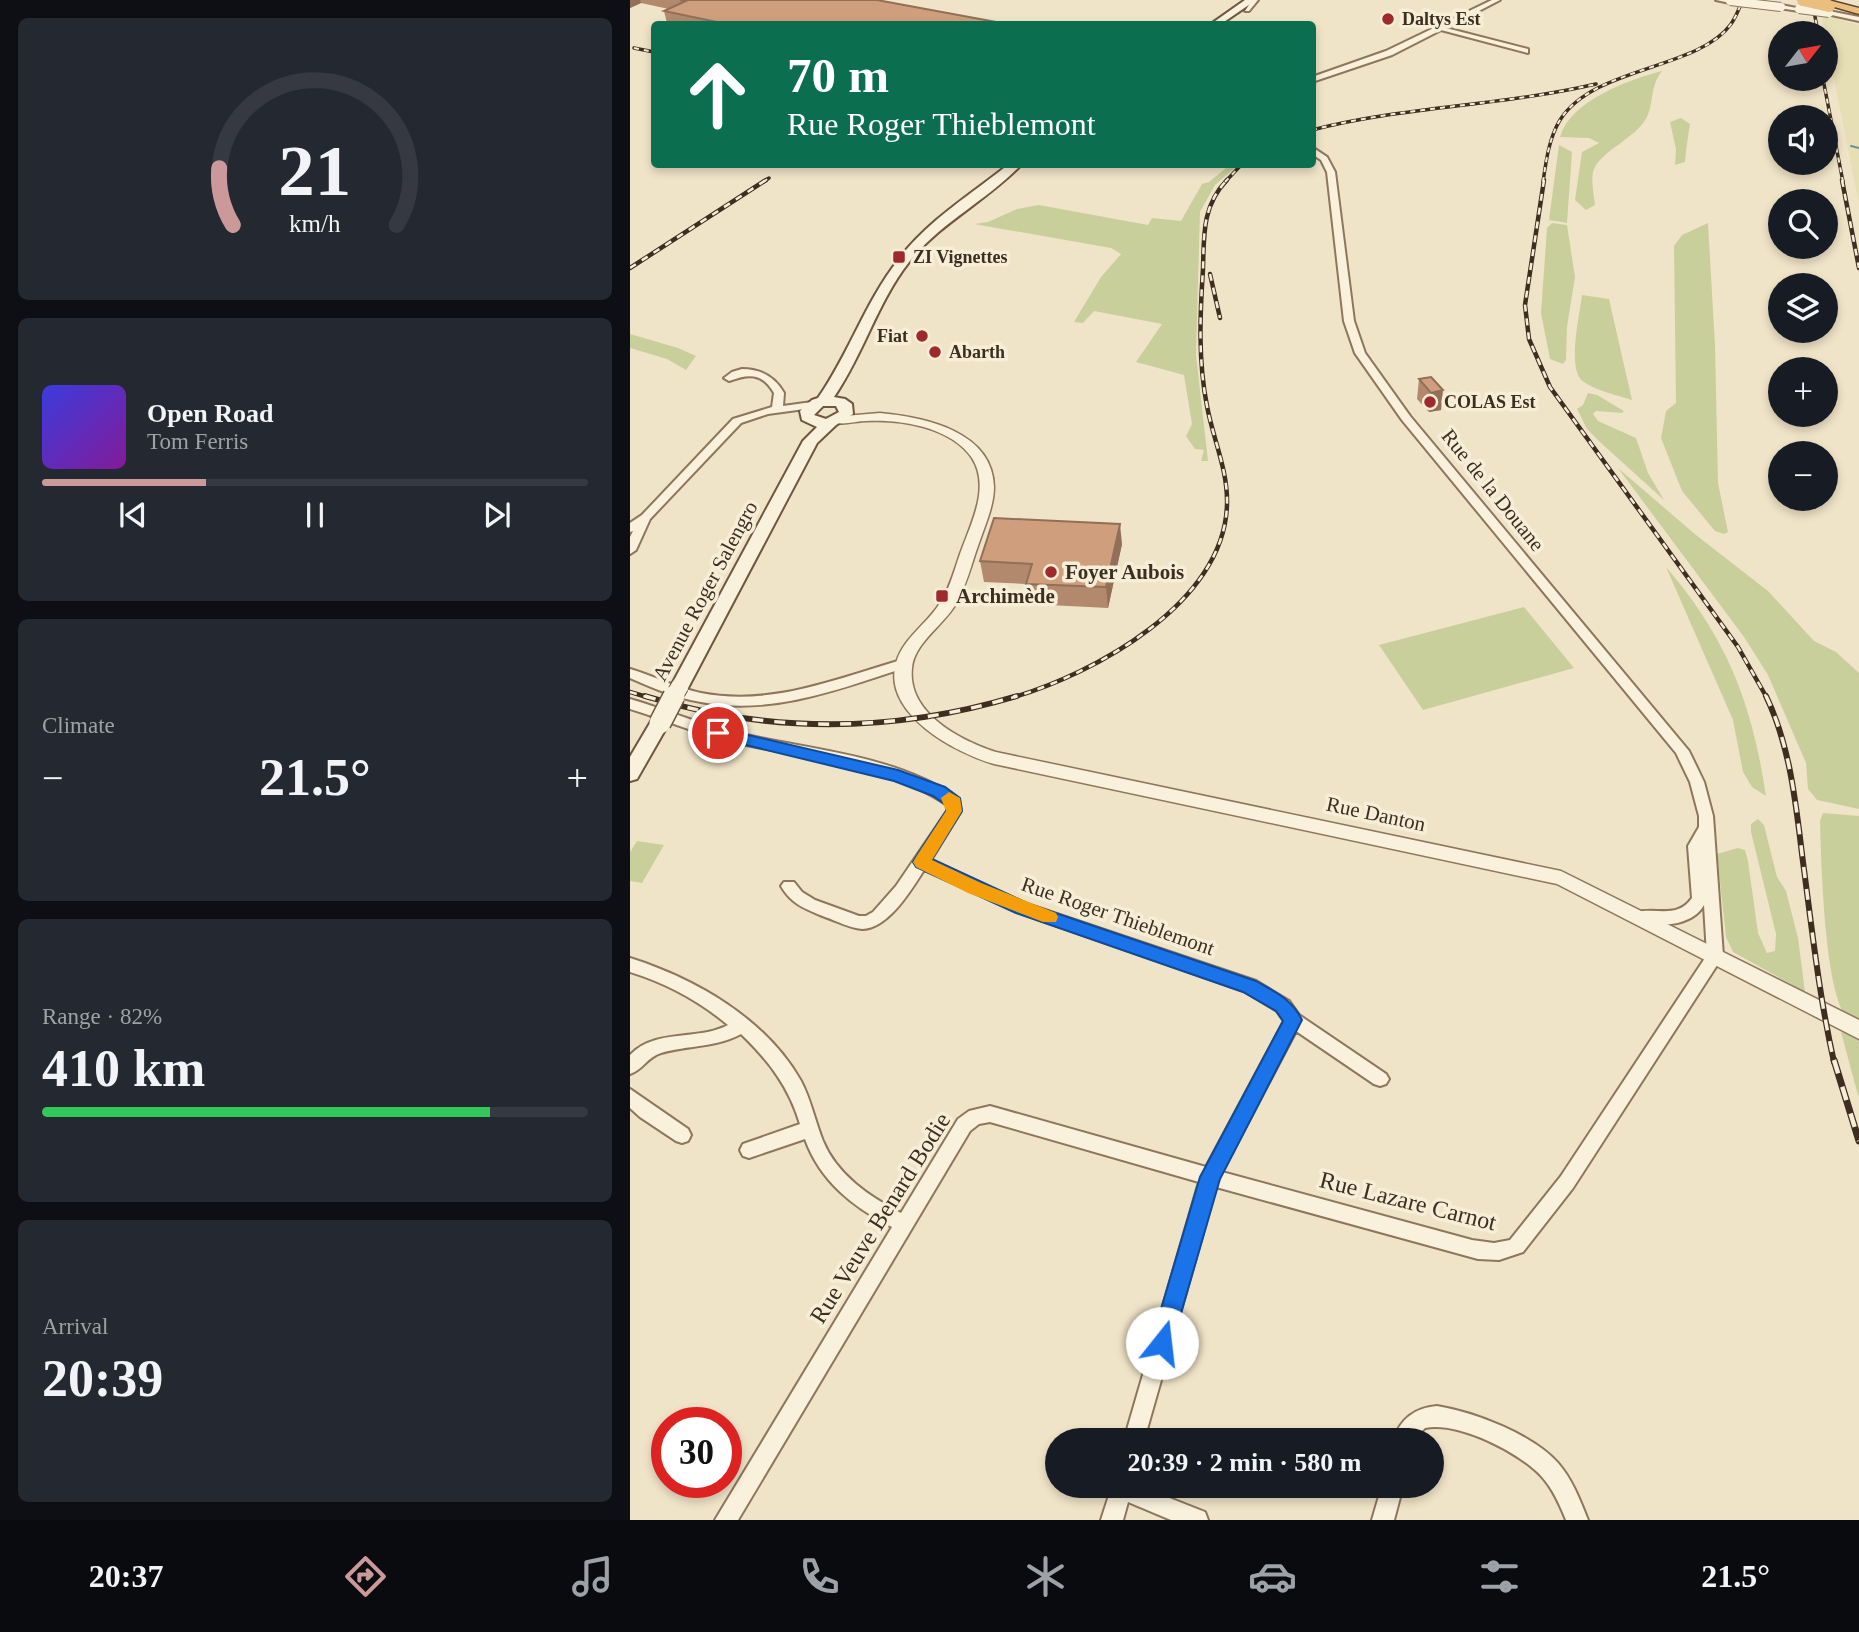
<!DOCTYPE html>
<meta charset="utf-8">
<style>
body{margin:0;font-family:"Times New Roman",serif;background:#242831;color:#f1f3f6;height:100vh;display:flex;flex-direction:column;font-size:26px;white-space:nowrap}
*{box-sizing:border-box;margin:0}
p{font-size:23px;color:#9ea1a6}
.icon{flex:none;width:38px;height:38px;fill:none;stroke:currentColor;stroke-width:2;stroke-linecap:round;stroke-linejoin:round}
.map{position:relative;flex:1;overflow:hidden}
.side{display:flex;flex-direction:column;gap:18px;padding:18px;background:#0d0f14;width:630px}
.side>*{flex:none}
.banner{position:absolute;left:21px;top:21px;width:665px;height:147px;border-radius:7px;box-shadow:0 4px 10px #0003;background:#0b6e4f;color:#fff;overflow:hidden}
.needle{width:46px;rotate:59deg}
.buttons{position:absolute;left:1138px;top:21px;display:grid;gap:14px}
.buttons a{display:grid;place-items:center;width:70px;height:70px;border-radius:50%;background:#171b24;box-shadow:0 4px 10px #0003;font-size:35px}
.speed{position:absolute;left:21px;top:1407px;display:flex;gap:14px;font-size:35px;font-weight:700;text-align:center}
.speed>*{display:grid;place-content:center;width:91px;height:91px;border-radius:50%;background:#171b24;box-shadow:0 4px 10px #0003;line-height:1}
.speed .limit{border:10px solid #d22;background:#fff;color:#111}
.pin{position:absolute;display:grid;place-items:center;width:60px;height:60px;color:#fff;margin:-30px;border:4px solid #fff;border-radius:50%;box-shadow:0 2px 7px #0007}
.me{position:absolute;width:77px;margin:-38px;rotate:16deg;stroke-linejoin:round;filter:drop-shadow(0 0 5px #0008)}
.turn{display:flex;align-items:center;gap:24px;height:147px;padding:0 21px;font-size:32px}
.turn .icon{width:91px;height:91px;stroke-width:2.5}
.turn b{display:block;font-size:49px;line-height:60px}
.big{font-size:52px;font-weight:600;line-height:1.1}
.side .card{flex:1;display:flex;flex-direction:column;justify-content:center;gap:10px;min-width:0;padding:0 24px;border-radius:10px;background:#242831}
.side .dial{align-items:center;gap:0}
.dial svg{height:182px;overflow:visible;fill:none;stroke:#363941;stroke-width:7;stroke-linecap:round;text-anchor:middle}
.dial text{fill:#f1f3f6;stroke:none}
.song{display:flex;align-items:center;gap:21px}
.cover{width:84px;height:84px;border-radius:10px;background:linear-gradient(135deg,hsl(240 70% 55%),hsl(290 70% 35%))}
.played{height:7px;border-radius:4px;background:linear-gradient(90deg,#cc999b 30%,#363941 30%)}
.keys{display:flex;justify-content:space-around;direction:ltr}
.heat{display:flex;justify-content:space-between;align-items:center;font-size:38px;direction:ltr}
.charge{height:10px;border-radius:5px;background:linear-gradient(90deg,#34c759 82%,#363941 0)}
.trip{position:absolute;left:415px;top:1428px;width:399px;height:70px;border-radius:35px;background:#171b24;box-shadow:0 4px 10px #0003;font-weight:600;line-height:70px;text-align:center}
.dock{display:flex;height:112px;justify-content:space-around;align-items:center;background:#090b0e;color:#9ea1a6}
.dock .icon{width:49px;height:49px}
.dock .current{color:#cc999b}
.dock b{font-size:32px;color:#f1f3f6}
main{display:flex;flex:1;min-height:0}
.map>svg:first-child{display:block}
.farmland{fill:#e6deb5}
.green{fill:#c9cf9b}
.lines{fill:none;stroke-linecap:round;stroke-linejoin:round}
.stream{stroke:#6f938a;stroke-width:2}
.minor-casing{stroke:#8d765c;stroke-width:4}
.tertiary-casing{stroke:#8d765c;stroke-width:3}
.secondary-casing{stroke:#6f573f;stroke-width:4}
.trunk-casing{stroke:#5b4430;stroke-width:3}
.minor{fill:#faf1dc;fill-rule:evenodd}
.tertiary{fill:#faf1dc;fill-rule:evenodd}
.secondary{fill:#faf1dc;fill-rule:evenodd}
.trunk{fill:#eabe7c;fill-rule:evenodd}
.rail-far3-casing{stroke:#3d2e20;stroke-width:3.5}
.rail-far2-casing{stroke:#3d2e20;stroke-width:4.5}
.rail-far1-casing{stroke:#3d2e20;stroke-width:6}
.rail-casing{stroke:#3d2e20;stroke-width:7}
.rail-far3{stroke:#f7eed8;stroke-width:2;stroke-dasharray:5;stroke-linecap:butt}
.rail-far2{stroke:#f7eed8;stroke-width:2.5;stroke-dasharray:7;stroke-linecap:butt}
.rail-far1{stroke:#f7eed8;stroke-width:3.5;stroke-dasharray:11;stroke-linecap:butt}
.rail{stroke:#f7eed8;stroke-width:4.5;stroke-dasharray:14;stroke-linecap:butt}
.minor-bridge-casing{stroke:#8d765c;stroke-width:10;stroke-linecap:butt}
.secondary-bridge-far1-casing{stroke:#6f573f;stroke-width:19;stroke-linecap:butt}
.secondary-bridge-casing{stroke:#6f573f;stroke-width:24;stroke-linecap:butt}
.trunk-bridge-casing{stroke:#5b4430;stroke-width:14;stroke-linecap:butt}
.minor-bridge{stroke:#faf1dc;stroke-width:8}
.secondary-bridge-far1{stroke:#faf1dc;stroke-width:17}
.secondary-bridge{stroke:#faf1dc;stroke-width:21}
.trunk-bridge{stroke:#eabe7c;stroke-width:12}
.wall{fill:#b2896c}
.shaded-wall{fill:#916f58}
.building{fill:#cf9f7d;stroke:#916f58;stroke-width:2}
.route{fill:#1a73e8;stroke:#114b97;stroke-width:2}
.slow{fill:#f59e0b}
.poi-dot{fill:#9e2a2b;stroke:#f7eed8;stroke-width:2.5}
.labels{text-anchor:middle;dominant-baseline:central;stroke-width:7;stroke-linejoin:round;paint-order:stroke}
.far-poi-label{font-size:18px;font-weight:bold;fill:#3d2e20;stroke:#f7eed8;text-anchor:start}
.street-label{font-size:21px;fill:#3d2e20;stroke:#f7eed8}
.poi-label{font-size:21px;font-weight:bold;fill:#3d2e20;stroke:#f7eed8;text-anchor:start}
.near-street-label{font-size:24px;fill:#3d2e20;stroke:#f7eed8}
</style>
<main>
<section class="side">
<div class="card dial"><svg viewBox="0 0 100 80">
<path d="M14 69A42 42 0 1 1 86 69"/>
<path d="M14 69A42 42 0 0 1 8 44" stroke="#cc999b"/>
<text x="50" y="56" font-size="32" font-weight="700">21</text>
<text x="50" y="72" font-size="11">km/h</text>
</svg></div>
<div class="card">
<div class="song"><i class="cover"></i><div><b>Open Road</b><p>Tom Ferris</p></div></div>
<div class="played"></div>
<div class="keys"><svg class="icon" aria-label="previous" viewBox="0 0 24 24"><path d="M18 5L8 12l10 7zM5 5v14"/></svg><svg class="icon" aria-label="pause" viewBox="0 0 24 24"><path d="M8 5v14M16 5v14"/></svg><svg class="icon" aria-label="next" viewBox="0 0 24 24"><path d="M6 5l10 7-10 7zM19 5v14"/></svg></div>
</div>
<div class="card"><p>Climate</p>
<div class="heat"><a>−</a><b class="big">21.5°</b><a>+</a></div>
</div>
<div class="card"><p>Range · 82%</p><b class="big">410 km</b><div class="charge"></div></div>
<div class="card"><p>Arrival</p><b class="big">20:39</b></div>
</section>
<div class="map">
<svg width="1229" height="1520" viewBox="0 0 1229 1520">
<rect width="100%" height="100%" fill="#f0e4c8"/>
<path class="farmland" d="M1191,14L1229,25V204Z"/>
<g class="green">
<path d="M1032,71C1020,86 1024,102 1017,117C1007,138 968,152 963,172C961,181 964,195 965,205L956,210L945,200L952,152L969,143L959,138L930,137C940,101 998,80 1032,71Z"/>
<path d="M1051,118L1060,124C1058,137 1056,149 1055,162L1045,165L1046,149L1040,122Z"/>
<path d="M929,145L942,152L937,223L919,220Z"/>
<path d="M601,164L608,165L585,185L570,212L566,355L578,461H571L574,450L565,449L556,436L562,424L554,375L506,362L532,324L464,311L453,323L444,322L471,277L491,254L481,248L344,224L358,222L387,209L409,205L518,225L522,218L551,221L572,184L579,182Z"/>
<path d="M922,223L937,225L945,277L937,327L936,360L933,364L920,359L911,313L917,228Z"/>
<path d="M1078,223L1085,345L1088,483L1098,532L1094,534L1085,531L1052,491L1031,438L1036,411L1046,403L1044,246L1052,235Z"/>
<path d="M952,295L979,299L1002,400C986,395 967,391 954,382C936,370 950,315 952,295Z"/>
<path d="M0,334L48,348L66,356L56,370L37,359L0,348Z"/>
<path d="M958,393L967,395L994,411L992,413L966,411L963,414L968,421L1006,438L1018,473L1034,500L971,443L957,429L947,409L953,405Z"/>
<path d="M988,468L1066,535L1138,591L1184,641L1206,652L1229,673V809L1187,800L1178,789L1176,763L1138,675L1114,637Z"/>
<path d="M1036,567C1097,638 1122,703 1136,796L1122,787L1113,772L1103,720Z"/>
<path d="M894,607L944,668L793,710L749,645Z"/>
<path d="M1193,813L1229,816V1023C1226,1021 1222,1021 1219,1019C1194,1001 1191,855 1190,821Z"/>
<path d="M1128,819L1134,825L1147,877L1156,891L1168,938L1175,992L1103,952L1096,937L1087,854L1108,848L1115,850L1118,861L1128,933L1137,953L1145,951L1146,934L1121,832V824Z"/>
<path d="M7,841L34,845L12,883L0,881V852Z"/>
<path d="M1211,1032L1229,1036V1096L1228,1095Z"/>
</g>
<g class="lines">
<path class="stream" d="M1221,146L1229,148"/>
<g class="minor-casing">
<g id="minor">
<path d="M622,0H628L619,11H615Z"/>
<path d="M862,0H870L816,28L898,49V53L811,30L762,55L682,82V77L756,51Z"/>
<path d="M1086,0H1103V1L1100,3Z"/>
<path d="M1151,5L1172,9L1169,11L1149,8Z"/>
<path d="M1199,11L1229,17V21L1197,14Z"/>
<path d="M682,147L697,157L705,172L724,321L735,353L780,416L1059,751L1074,782L1083,816L1093,956L943,1188L893,1252L869,1260L848,1259L586,1187L514,1440H494L569,1182L360,1122L349,1124L340,1131L108,1520H85L262,1227C223,1207 190,1181 175,1139L119,1158L113,1156L110,1150L113,1144L170,1124C159,1087 139,1061 111,1034C85,1048 58,1045 31,1053C17,1057 13,1070 0,1074V1055C26,1028 68,1041 98,1025C69,1001 36,983 0,972V958C66,979 136,1019 171,1081C181,1100 185,1121 193,1141C207,1175 240,1197 271,1213L328,1119L339,1111L360,1106L576,1167L654,1021L647,1011L614,991L387,912L294,870C282,889 258,929 232,929C219,928 207,921 195,917C176,909 162,905 151,886L154,882H164L172,892L185,900L229,916H236L243,912L266,886L317,811V805C260,765 175,758 107,743C70,735 36,720 0,709V699C35,709 68,724 103,732C177,750 265,754 329,799L331,811L301,860L397,904L626,981L659,1001L669,1015L756,1074L759,1079L756,1084L750,1086L744,1084L666,1031L592,1172L842,1240L864,1243L880,1240L931,1176L1077,955L1074,905C1062,927 1025,928 1004,921L1001,917L1004,913C1024,906 1047,920 1062,898L1058,846L1069,827V816L1060,782L1046,753L772,420L725,353L714,321L697,172L691,160L682,154Z"/>
<path d="M112,369C131,369 145,377 154,393L153,406L182,402L187,405L182,408L138,414L111,423L20,519L6,550L0,554V537L3,531L0,532V523L12,515L103,419L142,407L144,393C132,372 118,374 99,381L94,378L102,372Z"/>
<path d="M275,659L280,660L282,663L280,666C213,688 142,716 71,702C46,698 23,688 0,678V669C24,676 46,688 71,693C142,707 208,678 275,659Z"/>
<path d="M0,1089L58,1129L61,1135L58,1141L52,1143L46,1141L10,1117L0,1108Z"/>
<path d="M807,1406C844,1412 902,1434 928,1463C942,1479 950,1500 958,1520H936C930,1505 923,1489 912,1477C891,1453 828,1421 795,1428L784,1440H763C771,1419 784,1408 807,1406Z"/>
<path d="M482,1486H509L575,1512L578,1520H541L498,1502L493,1520H471Z"/>
<path d="M752,1486H773L764,1520H742Z"/>
</g>
</g>
<g class="tertiary-casing">
<path id="tertiary" d="M250,413C294,417 363,431 364,487C364,506 355,525 349,543C341,565 336,588 324,607C311,627 284,644 282,668C277,713 330,740 366,752L931,871L1229,1020V1039L927,884L364,764C326,753 252,714 266,663C273,638 297,624 310,603C320,588 324,571 330,554C340,525 361,488 342,458C321,427 270,419 236,421C225,421 209,427 200,420L202,417Z"/>
</g>
<g class="secondary-casing">
<g id="secondary">
<path d="M615,0H626L591,24H581Z"/>
<path d="M379,164H392C358,200 310,223 279,262C247,303 233,355 204,397L215,399L222,404L223,414L206,425L187,443L59,686L56,690H44L41,686L173,441L187,427L172,420L170,411L182,400L188,398C219,354 235,302 269,259C297,221 343,193 379,164ZM193,406H206L209,412L196,419L184,415Z"/>
<path d="M30,716L37,718L39,723L7,779L0,781V757L23,718Z"/>
</g>
</g>
<g class="trunk-casing">
<path id="trunk" d="M1180,0H1198L1229,8V14Z"/>
</g>
<use href="#minor" class="minor"/>
<use href="#tertiary" class="tertiary"/>
<use href="#secondary" class="secondary"/>
<use href="#trunk" class="trunk"/>
<g class="rail-far3-casing">
<g id="rail-far3">
<path d="M1182,0L1188,33"/>
<path d="M4,48L24,52"/>
<path d="M1193,79L1213,182"/>
<path d="M682,130C775,106 872,106 966,84"/>
<path d="M133,182L139,178"/>
<path d="M595,182L612,164"/>
<path d="M913,182C916,161 919,138 930,120C964,66 1068,70 1101,24C1106,17 1109,8 1113,0"/>
</g>
</g>
<g class="rail-far2-casing">
<g id="rail-far2">
<path d="M914,180L895,305L899,339L920,387L1108,647L1137,698"/>
<path d="M1212,180L1229,268"/>
<path d="M0,268L136,180"/>
<path d="M580,274L590,318"/>
<path d="M0,692L20,698"/>
<path d="M381,698C464,674 595,603 597,504C598,470 583,439 577,406C568,361 570,314 573,269C574,235 572,206 597,180"/>
</g>
</g>
<g class="rail-far1-casing">
<g id="rail-far1">
<path d="M15,696C138,734 264,733 387,696"/>
<path d="M1136,696C1161,748 1166,806 1173,862C1182,929 1189,996 1204,1062"/>
</g>
</g>
<g class="rail-casing">
<path id="rail" d="M1204,1060L1229,1141"/>
</g>
<use href="#rail-far3" class="rail-far3"/>
<use href="#rail-far2" class="rail-far2"/>
<use href="#rail-far1" class="rail-far1"/>
<use href="#rail" class="rail"/>
<g class="minor-bridge-casing">
<g id="minor-bridge">
<path d="M1100,1L1151,7"/>
<path d="M1169,9L1199,13"/>
</g>
</g>
<g class="secondary-bridge-far1-casing">
<path id="secondary-bridge-far1" d="M43,698L50,686"/>
</g>
<g class="secondary-bridge-casing">
<path id="secondary-bridge" d="M30,723L44,696"/>
</g>
<g class="trunk-bridge-casing">
<path id="trunk-bridge" d="M1173,0L1199,6"/>
</g>
<use href="#minor-bridge" class="minor-bridge"/>
<use href="#secondary-bridge-far1" class="secondary-bridge-far1"/>
<use href="#secondary-bridge" class="secondary-bridge"/>
<use href="#trunk-bridge" class="trunk-bridge"/>
</g>
<g class="wall">
<path d="M0,0H247L377,24H47L37,23L34,11L39,9L11,3L0,8Z"/>
<path d="M801,377L811,410L799,412L787,399L789,379Z"/>
<path d="M492,544L478,608L399,604L396,584L354,582L350,561Z"/>
</g>
<g class="shaded-wall">
<path d="M0,0H10L11,3L0,8Z"/>
<path d="M813,390L811,410L799,412L801,393Z"/>
<path d="M490,524L492,544L478,608L476,587Z"/>
</g>
<g class="building">
<path d="M50,0H247L377,24H94H96L34,11L56,1Z"/>
<path d="M801,377L813,390L801,393L789,379Z"/>
<path d="M364,518L490,524L476,587L396,584L402,564L350,561Z"/>
</g>
<path class="route" d="M88,728L268,770L315,787L330,798L332,811L302,859L399,904L626,981C645,992 662,999 672,1020L590,1179L540,1351L532,1354L524,1351L521,1343L570,1177L653,1021L646,1011L613,992L386,913L286,867L283,862L286,857L316,811V805L303,796L264,781L83,737L80,733L83,729Z"/>
<path class="slow" d="M319,792L330,798L332,811L302,860L351,883L426,913L428,917L426,922H413L338,893L286,867L283,862L286,857L316,811L311,798Z"/>
<g class="poi-dot">
<circle cx="758" cy="19" r="7"/>
<rect x="262" y="250" width="14" height="14" rx="3.5"/>
<circle cx="292" cy="336" r="7"/>
<circle cx="305" cy="352" r="7"/>
<circle cx="800" cy="402" r="7"/>
<circle cx="421" cy="572" r="7"/>
<rect x="305" y="589" width="14" height="14" rx="3.5"/>
</g>
<g class="labels">
<g class="far-poi-label">
<text x="772" y="19">Daltys Est</text>
<text x="283" y="257">ZI Vignettes</text>
<text x="278" y="336" text-anchor="end">Fiat</text>
<text x="319" y="352">Abarth</text>
<text x="814" y="402">COLAS Est</text>
</g>
<g class="street-label">
<text transform="translate(863 490) rotate(51)">Rue de la Douane</text>
<text transform="translate(75 591) rotate(-62)">Avenue Roger Salengro</text>
<text transform="translate(746 814) rotate(12)">Rue Danton</text>
<text transform="translate(488 916) rotate(19)">Rue Roger Thieblemont</text>
</g>
<g class="poi-label">
<text x="435" y="572">Foyer Aubois</text>
<text x="326" y="596">Archimède</text>
</g>
<g class="near-street-label">
<text transform="translate(778 1201) rotate(14)">Rue Lazare Carnot</text>
<text transform="translate(250 1218) rotate(-58)">Rue Veuve Benard Bodie</text>
</g>
</g>
</svg>
<div class="buttons">
<a><svg class="needle" viewBox="-14 -14 28 28"><path d="M0-13l5 13h-10z" fill="#e53935"/><path d="M0 13l5-13h-10z" fill="#9ea1a6"/></svg></a>
<a><svg class="icon" aria-label="sound" viewBox="0 0 24 24"><path d="M4 9h4l5-4v14l-5-4H4zM17 9q2 3 0 6"/></svg></a>
<a><svg class="icon" aria-label="search" viewBox="0 0 24 24"><circle cx="10" cy="10" r="6"/><path d="M15 15l6 6"/></svg></a>
<a><svg class="icon" aria-label="layers" viewBox="0 0 24 24"><path d="M12 4l9 5-9 5-9-5zM3 14l9 5 9-5"/></svg></a>
<a>+</a>
<a>−</a>
</div>
<div class="speed"><div class="limit">30</div></div>
<div class="pin" style="left:88px;top:733px;background:#d93025"><svg class="icon" aria-label="arrive" viewBox="0 0 24 24"><path d="M6 21V4h12l-3 4 3 4H6"/></svg></div>
<svg class="me" style="left:532px;top:1343px" viewBox="-20 -20 40 40"><circle r="19" fill="#fff"/><path d="M0-13L10 11 0 6-10 11z" fill="#1a73e8"/></svg>
<div class="trip">20:39 · 2 min · 580 m</div>
<div class="banner">
<div class="turn"><svg class="icon" aria-label="ahead" viewBox="0 0 24 24"><path d="M12 20V5M6 11l6-6 6 6"/></svg><div><b>70 m</b>Rue Roger Thieblemont</div></div>
</div>
</div>
</main>
<nav class="dock">
<b>20:37</b>
<svg class="icon current" aria-label="directions" viewBox="0 0 24 24"><path d="M12 3l9 9-9 9-9-9zM9 14v-3h6M13 9l2 2-2 2"/></svg>
<svg class="icon" aria-label="music" viewBox="0 0 24 24"><path d="M9 18V5l10-2v13"/><circle cx="6" cy="18" r="3"/><circle cx="16" cy="16" r="3"/></svg>
<svg class="icon" aria-label="phone" viewBox="0 0 24 24"><path d="M5 4h4l2 5-3 2q2 4 5 5l2-3 5 2v4C11 20 4 13 5 4z"/></svg>
<svg class="icon" aria-label="climate" viewBox="0 0 24 24"><path d="M12 3v18M4 7l16 10M4 17L20 7"/></svg>
<svg class="icon" aria-label="car" viewBox="0 0 24 24"><path d="M5 17H2v-5l4-1 3-4h7l3 4 3 1v5h-3M9 17h6M6 11h13"/><circle cx="7" cy="17" r="2"/><circle cx="17" cy="17" r="2"/></svg>
<svg class="icon" aria-label="filters" viewBox="0 0 24 24"><path d="M4 7h16M4 17h16"/><circle cx="9" cy="7" r="2"/><circle cx="15" cy="17" r="2"/></svg>
<b>21.5°</b>
</nav>
